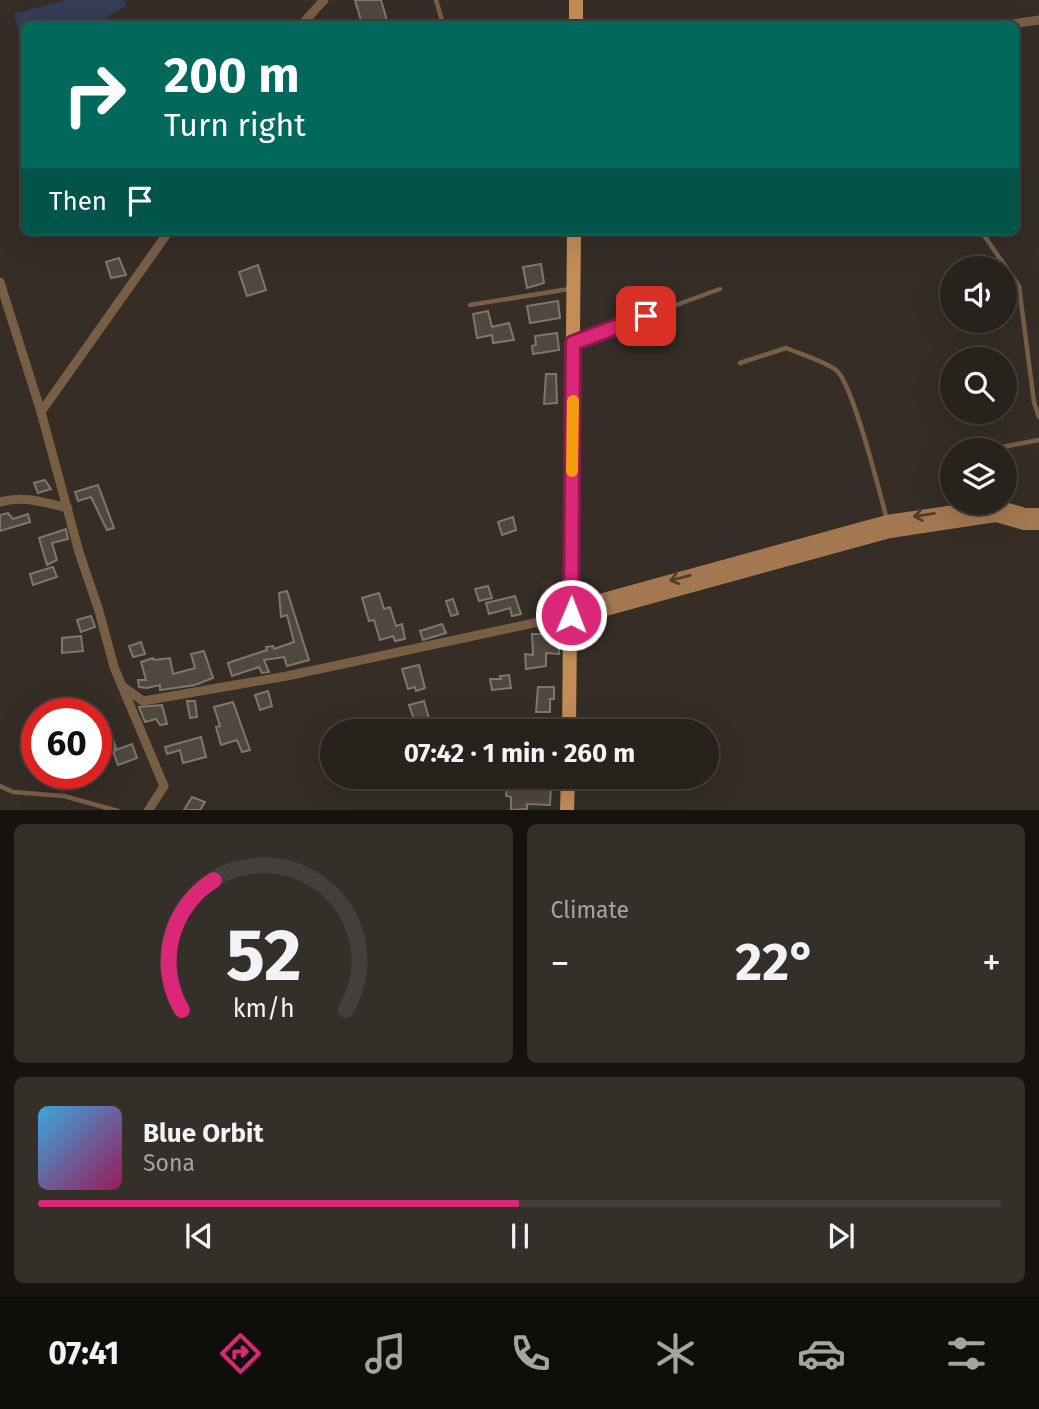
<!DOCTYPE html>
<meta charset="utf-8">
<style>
body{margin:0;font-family:"Fira Sans",sans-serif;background:#342f29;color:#f1f3f6;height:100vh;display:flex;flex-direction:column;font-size:26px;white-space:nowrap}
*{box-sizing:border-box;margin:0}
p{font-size:23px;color:#a5a4a3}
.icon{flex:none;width:38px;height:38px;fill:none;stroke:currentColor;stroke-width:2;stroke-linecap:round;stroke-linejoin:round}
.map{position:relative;height:810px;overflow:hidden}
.details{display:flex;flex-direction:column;gap:14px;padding:14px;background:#16130f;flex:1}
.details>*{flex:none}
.top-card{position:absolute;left:21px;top:21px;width:998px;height:214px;border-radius:10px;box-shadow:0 7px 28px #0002,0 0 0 2px #443f3b;background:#00695c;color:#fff;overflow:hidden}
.tools{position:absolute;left:940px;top:256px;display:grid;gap:14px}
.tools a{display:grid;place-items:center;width:77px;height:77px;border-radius:50%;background:#28221c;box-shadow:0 7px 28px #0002,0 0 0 2px #443f3b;font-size:35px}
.speed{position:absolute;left:21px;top:698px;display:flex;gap:14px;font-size:35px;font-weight:700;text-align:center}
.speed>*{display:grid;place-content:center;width:91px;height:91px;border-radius:50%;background:#28221c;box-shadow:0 7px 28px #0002,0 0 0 2px #443f3b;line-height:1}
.speed .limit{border:10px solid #d22;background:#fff;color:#111}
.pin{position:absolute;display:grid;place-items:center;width:60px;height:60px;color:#fff;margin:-30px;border-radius:14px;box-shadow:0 4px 10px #0006}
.me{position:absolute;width:77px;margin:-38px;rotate:1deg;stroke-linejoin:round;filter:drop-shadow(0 0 5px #0008)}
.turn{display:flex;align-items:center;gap:24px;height:147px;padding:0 28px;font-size:32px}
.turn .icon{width:91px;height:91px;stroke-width:2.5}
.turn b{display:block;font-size:49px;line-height:60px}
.then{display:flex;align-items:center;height:66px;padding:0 28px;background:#0003;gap:14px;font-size:26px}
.big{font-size:52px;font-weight:700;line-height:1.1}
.details .card{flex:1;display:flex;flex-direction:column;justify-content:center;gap:10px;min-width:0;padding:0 24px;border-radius:10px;background:#342f29}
.details .dial{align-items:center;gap:0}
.dial svg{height:182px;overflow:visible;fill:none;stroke:#443f3b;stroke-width:7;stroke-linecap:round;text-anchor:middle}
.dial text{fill:#f1f3f6;stroke:none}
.song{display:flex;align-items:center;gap:21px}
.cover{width:84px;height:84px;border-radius:10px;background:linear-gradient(135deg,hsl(200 70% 55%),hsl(330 70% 35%))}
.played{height:7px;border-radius:4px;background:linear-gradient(90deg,#db2777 50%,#443f3b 50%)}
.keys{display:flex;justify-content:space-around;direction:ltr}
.heat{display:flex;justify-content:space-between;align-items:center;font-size:38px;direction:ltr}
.details .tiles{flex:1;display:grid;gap:14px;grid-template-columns:1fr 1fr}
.card:last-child{grid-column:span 2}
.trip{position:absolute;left:320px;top:719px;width:399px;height:70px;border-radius:35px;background:#28221c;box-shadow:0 7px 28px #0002,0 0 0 2px #443f3b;font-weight:700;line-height:70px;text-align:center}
.tab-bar{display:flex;height:112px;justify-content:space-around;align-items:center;background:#100e0b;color:#a5a4a3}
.tab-bar .icon{width:49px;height:49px}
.tab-bar .on{color:#db2777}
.tab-bar b{font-size:32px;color:#f1f3f6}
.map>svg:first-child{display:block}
.built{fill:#403327}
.green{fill:#353c55}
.building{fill:#50473f;stroke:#80766d;stroke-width:2}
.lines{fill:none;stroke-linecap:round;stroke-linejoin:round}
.lane{stroke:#795e46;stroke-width:4.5}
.street{stroke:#795e46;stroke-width:9}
.secondary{stroke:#a37850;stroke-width:12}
.primary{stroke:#c28c57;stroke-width:14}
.oneway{stroke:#4f3d2c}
.route-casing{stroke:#8e194d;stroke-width:18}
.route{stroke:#db2777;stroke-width:12}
.slow{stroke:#f59e0b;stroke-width:12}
</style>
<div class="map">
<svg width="1039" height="811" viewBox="0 0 1039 811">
<rect width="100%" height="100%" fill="#352d26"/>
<path class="built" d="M553,579L555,605L547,606L546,602H542L541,580Z"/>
<path class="green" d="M65,0H124L126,6L95,24H24V52L14,14Z"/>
<g class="building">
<path d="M355,0H381L388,24H362Z"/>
<path d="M119,258L126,275L111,278L106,262Z"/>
<path d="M541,264L544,283L527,288L523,267Z"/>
<path d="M258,265L266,290L247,296L239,272Z"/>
<path d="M558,301L560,318L530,323L527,306Z"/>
<path d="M488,311L492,327L509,323L514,340L493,343L492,335L477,338L473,314Z"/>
<path d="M557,333L559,350L533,354L532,346L536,345L535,336Z"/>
<path d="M546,374H556L557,403L544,404Z"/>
<path d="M45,480L51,489L38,493L34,483Z"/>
<path d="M98,485L114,528L107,530L91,497L78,501L75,492Z"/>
<path d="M8,513L13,519L28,514L30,522L0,531V515Z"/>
<path d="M513,517L516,530L502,535L498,522Z"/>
<path d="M66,529L68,539L52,543L57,560L47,565L39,538Z"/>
<path d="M53,567L57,577L33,585L30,574Z"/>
<path d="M488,586L492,598L479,601L475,589Z"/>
<path d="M287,591L309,660L287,666L284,657L264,660L269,672L262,673L259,667L232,676L228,663L267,650L266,647L273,646L274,649L294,642L287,615L281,617L279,593Z"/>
<path d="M379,593L384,609L390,607L396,626L402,624L405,639L395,641L393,636L380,640L374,620L369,621L362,598Z"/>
<path d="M515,596L521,614L512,616L510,608L489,614L486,603Z"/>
<path d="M453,599L458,614L451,616L446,601Z"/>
<path d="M91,616L95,627L81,632L77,620Z"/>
<path d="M442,624L446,633L423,640L420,631Z"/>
<path d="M551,631H560L559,654L546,653V666L526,669L525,654L533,655L532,634H551Z"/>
<path d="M81,636L83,651L62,653V638Z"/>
<path d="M141,642L145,654L133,657L129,646Z"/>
<path d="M204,651L213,678L195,685L168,689L160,690V685L147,688L139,687L138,680H146L141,662L153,658L154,660L170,658L173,674L195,668L191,654Z"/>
<path d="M419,665L425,688L416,691L415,687L408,689L402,669Z"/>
<path d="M509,675L511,688L492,690L490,679H501L500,676Z"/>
<path d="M538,687H554V699H550V712H536Z"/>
<path d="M268,691L272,706L260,710L255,695Z"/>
<path d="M187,701H195L197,717L190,718Z"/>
<path d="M424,701L430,722L416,725L409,705Z"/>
<path d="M233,702L250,750L242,752L237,740L221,745L216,727L220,726L214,707Z"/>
<path d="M162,705L167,724L160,725L156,719L145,722L139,707Z"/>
<path d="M107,724L116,748L102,753L96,737V728Z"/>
<path d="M201,737L206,757L183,763L180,750L167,754L165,747Z"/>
<path d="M132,744L137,758L118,765L113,751Z"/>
<path d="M507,785L551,786L550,805L527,804V809L511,810V797L506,796Z"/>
<path d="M192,797L205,802L200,810H184Z"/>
</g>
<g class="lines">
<g class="lane">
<path d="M436,0L443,24"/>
<path d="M983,234L1019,286L1034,402L1039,417"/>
<path d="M470,305L569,289"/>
<path d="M577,341L720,289"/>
<path d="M740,363L786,348C800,354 824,361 836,370C853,383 880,494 887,520"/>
<path d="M1002,447L1039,440"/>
<path d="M0,786L13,792L64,796L118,811"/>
</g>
<g class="street">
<path d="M302,24L324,0"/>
<path d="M1013,24L1039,20"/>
<path d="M0,282L41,412"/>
<path d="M0,502C22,495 46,503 68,508"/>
<path d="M122,686L143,701L287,676L571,615"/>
<path d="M148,811L164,786L114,667L99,611L79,552L41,412L169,231"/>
</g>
<g class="secondary">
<path d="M575,614L595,613L890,532L996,516L1024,524H1039"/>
<path d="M571,615L592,602L887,521L995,505L1025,514H1039"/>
</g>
<g class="primary">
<path d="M576,24V0"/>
<path d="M569,732L574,231"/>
<path d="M567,811L568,777"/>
</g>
</g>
<defs><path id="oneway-shaft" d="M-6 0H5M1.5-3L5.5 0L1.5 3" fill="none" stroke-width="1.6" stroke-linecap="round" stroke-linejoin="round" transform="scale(1.75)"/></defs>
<g class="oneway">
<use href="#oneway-shaft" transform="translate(924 515) rotate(171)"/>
<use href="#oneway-shaft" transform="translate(680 578) rotate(165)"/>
</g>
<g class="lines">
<g class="route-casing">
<path id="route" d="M571,615L573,343L646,316"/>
</g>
<use href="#route" class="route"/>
<path class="slow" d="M572,471L573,401"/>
</g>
</svg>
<div class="tools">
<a><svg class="icon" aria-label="sound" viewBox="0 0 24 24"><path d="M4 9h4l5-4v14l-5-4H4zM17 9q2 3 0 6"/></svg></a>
<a><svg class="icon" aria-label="search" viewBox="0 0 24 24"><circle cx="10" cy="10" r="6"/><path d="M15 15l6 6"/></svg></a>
<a><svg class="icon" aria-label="layers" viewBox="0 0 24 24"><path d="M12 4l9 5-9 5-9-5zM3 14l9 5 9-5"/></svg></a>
</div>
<div class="speed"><div class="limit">60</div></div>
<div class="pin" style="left:646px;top:316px;background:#d93025"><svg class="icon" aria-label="arrive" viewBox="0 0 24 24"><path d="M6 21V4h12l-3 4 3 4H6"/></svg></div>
<svg class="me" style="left:571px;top:615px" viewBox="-20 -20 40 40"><circle r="17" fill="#db2777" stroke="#fff" stroke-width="3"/><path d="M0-11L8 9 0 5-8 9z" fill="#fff"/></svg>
<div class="trip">07:42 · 1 min · 260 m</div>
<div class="top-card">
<div class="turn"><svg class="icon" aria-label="right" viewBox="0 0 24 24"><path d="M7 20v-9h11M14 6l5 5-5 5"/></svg><div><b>200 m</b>Turn right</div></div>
<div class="then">Then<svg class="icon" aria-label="arrive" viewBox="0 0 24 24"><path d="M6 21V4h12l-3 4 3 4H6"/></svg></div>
</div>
</div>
<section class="details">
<div class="tiles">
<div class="card dial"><svg viewBox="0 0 100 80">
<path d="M14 69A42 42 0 1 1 86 69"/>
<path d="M14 69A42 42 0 0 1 28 12" stroke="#db2777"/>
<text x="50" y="56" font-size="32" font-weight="700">52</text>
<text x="50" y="72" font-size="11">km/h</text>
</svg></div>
<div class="card"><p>Climate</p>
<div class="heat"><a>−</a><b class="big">22°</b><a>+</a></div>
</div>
<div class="card">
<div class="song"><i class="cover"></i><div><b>Blue Orbit</b><p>Sona</p></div></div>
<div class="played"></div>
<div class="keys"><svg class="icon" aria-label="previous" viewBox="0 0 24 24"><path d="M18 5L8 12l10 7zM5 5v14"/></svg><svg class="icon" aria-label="pause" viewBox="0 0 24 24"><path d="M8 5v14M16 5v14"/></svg><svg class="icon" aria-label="next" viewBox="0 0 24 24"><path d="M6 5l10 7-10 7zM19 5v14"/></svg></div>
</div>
</div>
</section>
<nav class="tab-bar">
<b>07:41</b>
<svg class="icon on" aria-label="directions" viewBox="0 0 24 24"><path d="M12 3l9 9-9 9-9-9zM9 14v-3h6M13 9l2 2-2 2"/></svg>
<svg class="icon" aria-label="music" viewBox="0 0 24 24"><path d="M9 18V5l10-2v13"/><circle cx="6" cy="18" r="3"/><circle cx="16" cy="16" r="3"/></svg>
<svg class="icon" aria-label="phone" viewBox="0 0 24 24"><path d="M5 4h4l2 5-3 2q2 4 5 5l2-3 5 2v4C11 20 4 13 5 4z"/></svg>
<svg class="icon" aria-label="climate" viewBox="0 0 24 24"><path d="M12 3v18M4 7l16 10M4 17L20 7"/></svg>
<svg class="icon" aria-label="car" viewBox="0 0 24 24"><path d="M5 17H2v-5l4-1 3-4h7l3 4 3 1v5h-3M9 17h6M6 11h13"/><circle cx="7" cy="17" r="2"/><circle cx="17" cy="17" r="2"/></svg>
<svg class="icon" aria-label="filters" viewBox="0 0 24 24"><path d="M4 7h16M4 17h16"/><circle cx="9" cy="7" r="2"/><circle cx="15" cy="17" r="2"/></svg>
</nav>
